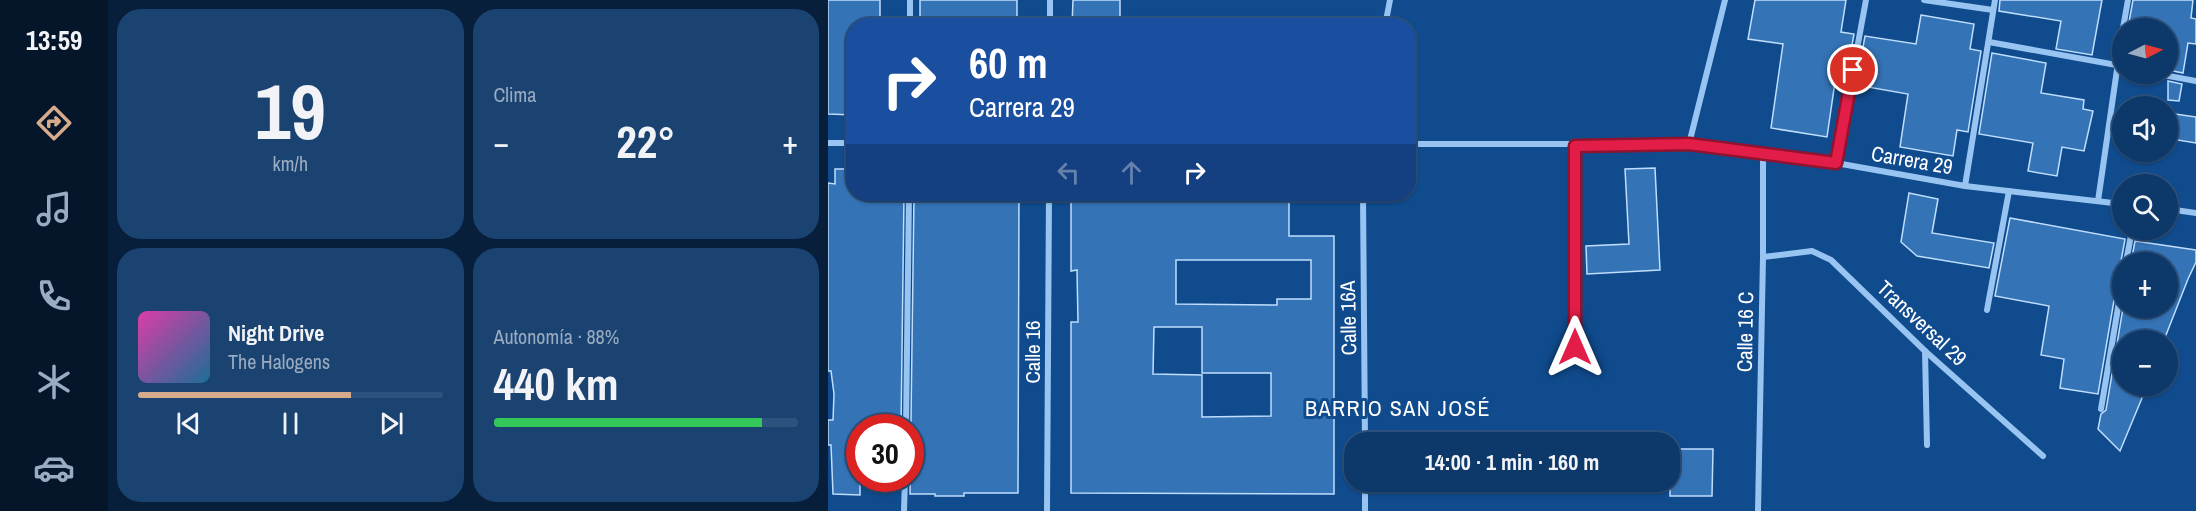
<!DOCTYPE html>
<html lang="es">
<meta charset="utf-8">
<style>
body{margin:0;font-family:"Archivo Narrow",sans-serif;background:#1a4372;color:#f1f3f6;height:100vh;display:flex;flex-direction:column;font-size:22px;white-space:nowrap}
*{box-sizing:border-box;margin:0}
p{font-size:20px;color:#9aacc1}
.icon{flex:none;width:33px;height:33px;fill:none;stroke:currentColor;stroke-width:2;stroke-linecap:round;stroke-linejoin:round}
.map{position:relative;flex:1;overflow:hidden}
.panel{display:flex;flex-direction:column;gap:9px;padding:9px;background:#071f3a;width:720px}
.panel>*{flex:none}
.banner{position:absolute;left:18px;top:18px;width:570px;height:183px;border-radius:24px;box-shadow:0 2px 4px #0004,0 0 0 2px #2c527e;background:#1a4fa0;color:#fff;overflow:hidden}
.needle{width:39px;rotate:84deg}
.controls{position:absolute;left:1284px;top:18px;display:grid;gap:12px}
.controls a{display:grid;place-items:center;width:66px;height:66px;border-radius:50%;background:#0c386a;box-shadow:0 2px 4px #0004,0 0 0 2px #2c527e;font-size:30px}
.speed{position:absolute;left:18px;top:414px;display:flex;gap:12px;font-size:30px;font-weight:700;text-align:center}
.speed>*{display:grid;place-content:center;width:78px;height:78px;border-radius:50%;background:#0c386a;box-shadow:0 2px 4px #0004,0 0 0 2px #2c527e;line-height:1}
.speed .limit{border:9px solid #d22;background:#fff;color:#111}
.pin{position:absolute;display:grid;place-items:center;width:51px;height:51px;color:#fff;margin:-26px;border:3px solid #fff;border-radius:50%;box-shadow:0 2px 6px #0007}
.me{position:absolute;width:66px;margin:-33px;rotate:0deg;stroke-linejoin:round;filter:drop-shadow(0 0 4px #0008)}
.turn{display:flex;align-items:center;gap:21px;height:126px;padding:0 24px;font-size:27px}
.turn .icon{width:78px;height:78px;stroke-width:2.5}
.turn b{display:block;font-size:42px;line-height:51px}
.lanes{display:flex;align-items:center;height:57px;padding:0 24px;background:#0003;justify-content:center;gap:30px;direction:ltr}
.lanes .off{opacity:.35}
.big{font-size:45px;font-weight:800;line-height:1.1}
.panel .card{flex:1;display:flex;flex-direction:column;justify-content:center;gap:9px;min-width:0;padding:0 21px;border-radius:24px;background:#1a4372}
.panel .dial{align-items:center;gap:0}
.dial b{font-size:78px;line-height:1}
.song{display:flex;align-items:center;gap:18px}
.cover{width:72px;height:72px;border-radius:9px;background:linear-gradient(135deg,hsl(320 70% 55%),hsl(200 70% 35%))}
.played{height:6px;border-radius:3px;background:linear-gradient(90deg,#d6ab8b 70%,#2c527e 70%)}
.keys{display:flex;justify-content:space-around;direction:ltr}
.heat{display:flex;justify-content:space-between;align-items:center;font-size:33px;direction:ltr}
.charge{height:9px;border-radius:4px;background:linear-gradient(90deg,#34c759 88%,#2c527e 0)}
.panel .tiles{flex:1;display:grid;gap:9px;grid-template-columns:repeat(2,1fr)}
.trip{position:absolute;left:516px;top:432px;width:336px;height:60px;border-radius:24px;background:#0c386a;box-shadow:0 2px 4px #0004,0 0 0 2px #2c527e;font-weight:800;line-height:60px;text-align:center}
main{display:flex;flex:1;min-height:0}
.tabs{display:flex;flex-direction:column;width:108px;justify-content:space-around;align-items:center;background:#05162a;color:#9aacc1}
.tabs .icon{width:42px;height:42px}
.tabs .active{color:#d6ab8b}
.tabs b{font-size:27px;color:#f1f3f6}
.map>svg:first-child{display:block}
.building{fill:#3473b5;stroke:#bfdefd;stroke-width:1.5;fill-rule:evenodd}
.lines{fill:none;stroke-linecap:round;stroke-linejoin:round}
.minor{stroke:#98c4f2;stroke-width:6}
.route-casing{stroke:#92132f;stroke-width:15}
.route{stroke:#e11d48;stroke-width:10}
.labels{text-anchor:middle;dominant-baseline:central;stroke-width:6;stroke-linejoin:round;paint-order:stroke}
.street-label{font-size:21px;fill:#fff;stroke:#104b8d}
.neighbourhood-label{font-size:22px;letter-spacing:1.5px;fill:#fff;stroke:#104b8d}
</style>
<main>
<nav class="tabs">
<b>13:59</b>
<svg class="icon active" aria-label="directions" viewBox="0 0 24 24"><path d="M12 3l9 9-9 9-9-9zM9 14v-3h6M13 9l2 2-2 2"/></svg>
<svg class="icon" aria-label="music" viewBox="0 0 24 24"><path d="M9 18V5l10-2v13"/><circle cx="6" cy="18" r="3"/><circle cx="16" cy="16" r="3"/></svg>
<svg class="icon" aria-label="phone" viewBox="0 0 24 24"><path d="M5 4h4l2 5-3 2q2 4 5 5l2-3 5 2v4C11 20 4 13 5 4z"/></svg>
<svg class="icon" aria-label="climate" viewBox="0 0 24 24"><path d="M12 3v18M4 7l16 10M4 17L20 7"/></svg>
<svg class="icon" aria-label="car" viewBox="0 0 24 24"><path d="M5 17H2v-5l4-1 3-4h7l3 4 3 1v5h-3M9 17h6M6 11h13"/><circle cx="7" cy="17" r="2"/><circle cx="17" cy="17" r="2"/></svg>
</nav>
<section class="panel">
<div class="tiles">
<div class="card dial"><b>19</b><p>km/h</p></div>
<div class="card"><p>Clima</p>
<div class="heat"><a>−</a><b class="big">22°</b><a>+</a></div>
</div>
<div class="card">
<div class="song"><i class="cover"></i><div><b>Night Drive</b><p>The Halogens</p></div></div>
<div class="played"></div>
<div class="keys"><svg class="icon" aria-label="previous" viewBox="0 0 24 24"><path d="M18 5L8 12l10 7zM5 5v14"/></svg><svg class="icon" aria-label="pause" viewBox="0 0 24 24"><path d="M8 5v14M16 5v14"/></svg><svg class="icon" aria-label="next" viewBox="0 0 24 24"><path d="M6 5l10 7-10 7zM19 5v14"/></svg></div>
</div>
<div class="card"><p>Autonomía · 88%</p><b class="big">440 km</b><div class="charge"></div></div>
</div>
</section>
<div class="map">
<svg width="1368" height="511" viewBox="0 0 1368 511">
<rect width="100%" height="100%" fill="#104b8d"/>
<g class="building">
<path d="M0,0H52V26H26V115L0,114Z"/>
<path d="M92,0H189V19H186V23H183V26H92Z"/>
<path d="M245,0H292V26H244Z"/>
<path d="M927,0H1018L1013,32L1026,34L1017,84L1007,82L999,137L943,128L955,44L920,39Z"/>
<path d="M1172,0H1274L1264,55L1228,49L1233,21L1171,11Z"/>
<path d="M1305,0H1365L1363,18L1368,19V44L1360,43L1355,73L1340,70V28H1307L1301,22Z"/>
<path d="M1093,15L1146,24L1142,49L1153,51L1140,132L1129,130L1125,156L1072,147L1080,94L1028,85L1037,36L1088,44Z"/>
<path d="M1164,53L1218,63L1213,93L1256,100L1255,109L1265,111L1256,151L1234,147L1229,176L1200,171L1205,143L1151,134Z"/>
<path d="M1340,81L1354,84L1351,101L1340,100Z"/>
<path d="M1347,114L1368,117V143L1343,139Z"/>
<path d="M827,168L832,270L759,274L758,246L801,244L797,169Z"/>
<path d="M7,169H26V194L76,195L73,428H32V495L5,494L3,445H0V420H5L6,394L3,371H0V183L7,184Z"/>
<path d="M1081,193L1110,199L1104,233L1166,243L1161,268L1089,256L1073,242Z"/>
<path d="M137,194H191L190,493H136V496H107V494H82L86,195H137Z"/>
<path d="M243,194H461V236H506V494L243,493V322H250L249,270L243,271ZM348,260H483V299H449V305L348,304ZM326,327H374V373H443V416L374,417V375L325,374Z"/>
<path d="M1182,218L1297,239L1293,261L1294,279L1289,283L1270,394L1232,388L1236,359L1213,355L1221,306L1167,296Z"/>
<path d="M1307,241L1368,250V262L1360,279L1336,340H1294V386H1319L1292,451L1270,429L1273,414L1278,410L1295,308H1340V262H1303Z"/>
<path d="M842,449H885L884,496H842Z"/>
</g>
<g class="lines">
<g class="minor">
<path d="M1096,0L1165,10"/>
<path d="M82,26V0"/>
<path d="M222,26V0"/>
<path d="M557,26L562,0"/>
<path d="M1295,28L1300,0"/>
<path d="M1161,42L1294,66"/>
<path d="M1330,74L1368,81"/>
<path d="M0,143H26"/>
<path d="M580,144H861L1008,163L1137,186L1294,204"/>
<path d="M861,144L897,0"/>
<path d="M1008,163L1038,0"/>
<path d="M1137,186L1167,0"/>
<path d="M535,194L537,442"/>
<path d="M1270,201L1294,35"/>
<path d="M1340,209L1368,213"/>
<path d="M935,257L984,251L1003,260L1097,351L1215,456"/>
<path d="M1298,262L1304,230"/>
<path d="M1159,310L1181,191"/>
<path d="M746,347L747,146"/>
<path d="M1097,351L1099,445"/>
<path d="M1273,409L1294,284"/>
<path d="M78,428L81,194"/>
<path d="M76,511L77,478"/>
<path d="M219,511L221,194"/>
<path d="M537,511V482"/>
<path d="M930,511L935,257V154"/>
</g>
</g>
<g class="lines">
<g class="route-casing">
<path id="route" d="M747,347V146L861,144L1008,163L1025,70"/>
</g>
<use href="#route" class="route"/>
</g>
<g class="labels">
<g class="street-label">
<text transform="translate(1084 160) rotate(10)">Carrera 29</text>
<text transform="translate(520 318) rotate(-91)">Calle 16A</text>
<text transform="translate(1094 323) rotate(43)">Transversal 29</text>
<text transform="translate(917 332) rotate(-89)">Calle 16 C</text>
<text transform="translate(204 352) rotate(-90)">Calle 16</text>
</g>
<g class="neighbourhood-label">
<text x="570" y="408">BARRIO SAN JOSÉ</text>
</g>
</g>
</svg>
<div class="controls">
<a><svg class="needle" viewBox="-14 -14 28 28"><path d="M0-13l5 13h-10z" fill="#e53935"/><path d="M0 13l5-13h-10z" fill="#9aacc1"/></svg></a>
<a><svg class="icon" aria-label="sound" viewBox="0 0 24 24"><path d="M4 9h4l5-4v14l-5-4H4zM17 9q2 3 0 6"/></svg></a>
<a><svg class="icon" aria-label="search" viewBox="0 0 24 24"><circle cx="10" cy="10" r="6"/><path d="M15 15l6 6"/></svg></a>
<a>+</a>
<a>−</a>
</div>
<div class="speed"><div class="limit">30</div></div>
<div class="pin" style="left:1025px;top:70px;background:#d93025"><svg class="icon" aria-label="arrive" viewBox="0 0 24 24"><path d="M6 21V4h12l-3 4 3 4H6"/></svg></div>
<svg class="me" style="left:747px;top:347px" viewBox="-20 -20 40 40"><path d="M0-17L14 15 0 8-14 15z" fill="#e11d48" stroke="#fff" stroke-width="4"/></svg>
<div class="trip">14:00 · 1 min · 160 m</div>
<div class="banner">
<div class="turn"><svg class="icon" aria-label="right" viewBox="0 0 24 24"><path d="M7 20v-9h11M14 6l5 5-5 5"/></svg><div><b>60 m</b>Carrera 29</div></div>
<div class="lanes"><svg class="icon off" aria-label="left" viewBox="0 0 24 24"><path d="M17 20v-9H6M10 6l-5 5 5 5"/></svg><svg class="icon off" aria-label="ahead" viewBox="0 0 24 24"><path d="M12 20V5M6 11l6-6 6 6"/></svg><svg class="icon" aria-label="right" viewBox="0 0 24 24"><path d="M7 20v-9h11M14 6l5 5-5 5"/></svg></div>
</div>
</div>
</main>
